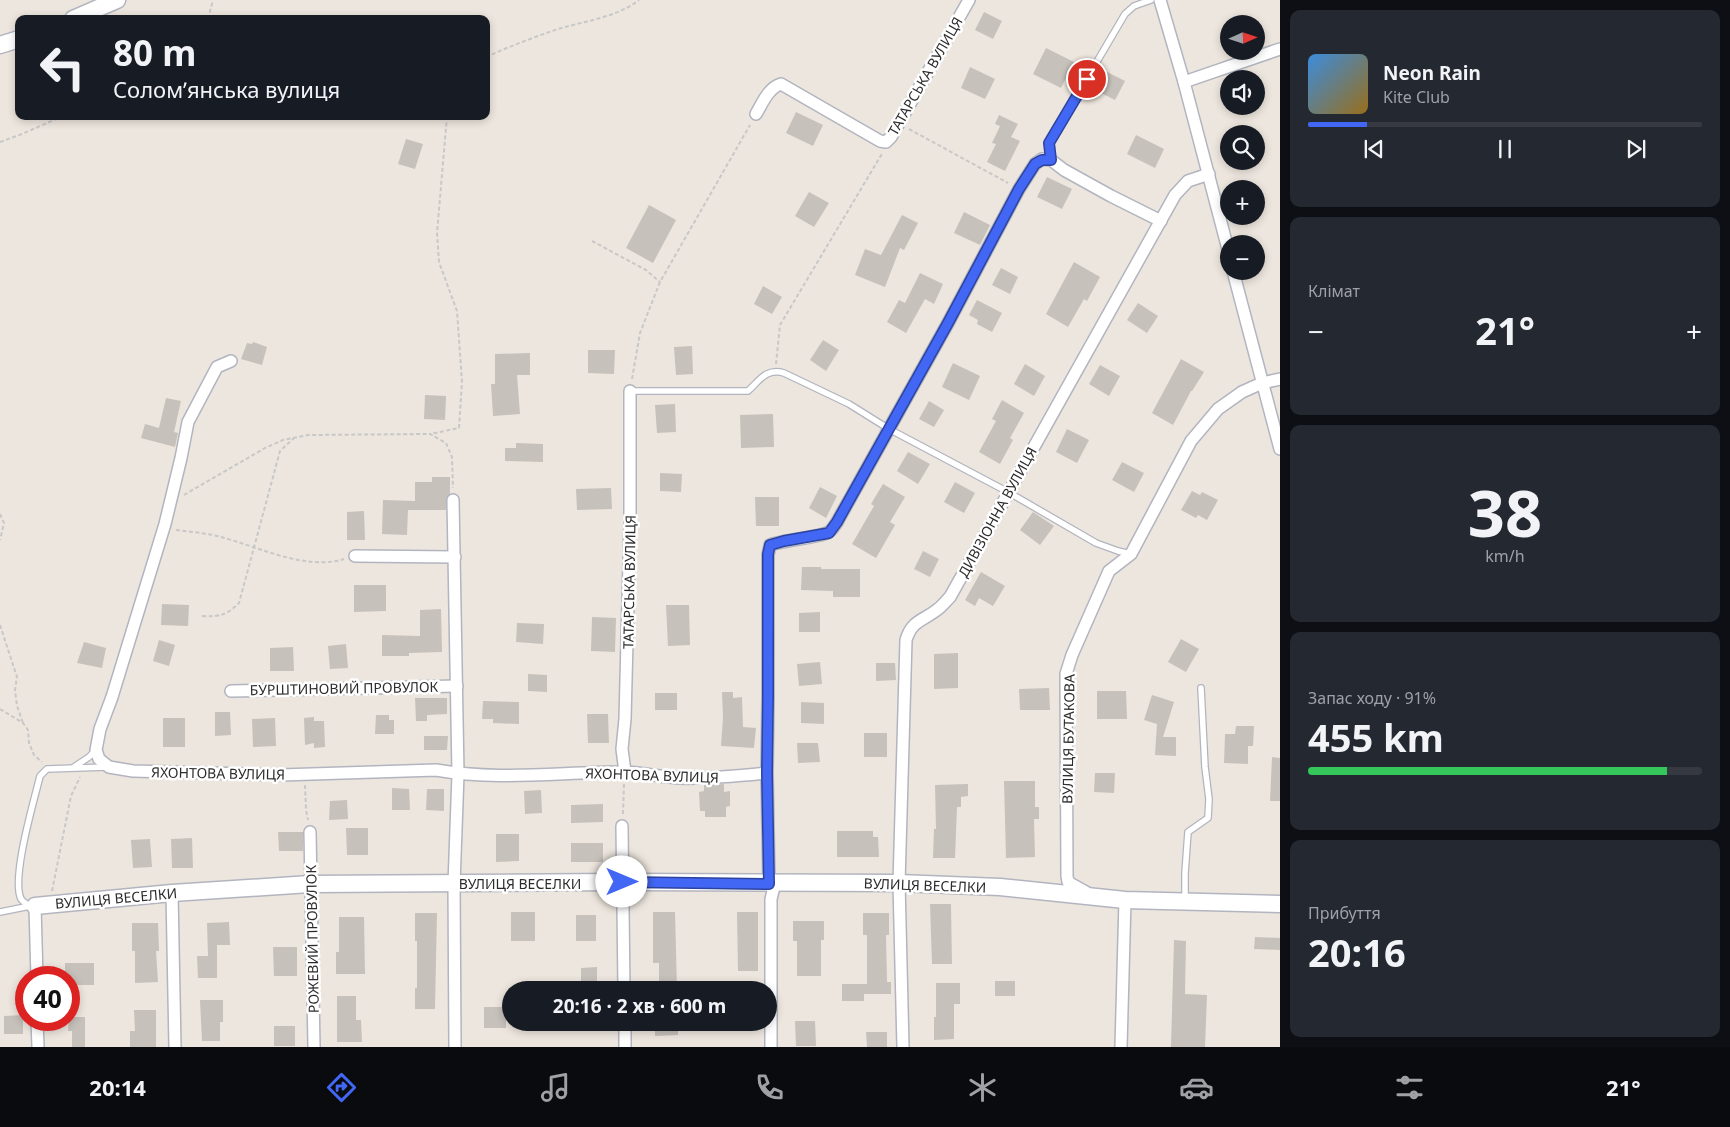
<!DOCTYPE html>
<html lang="uk">
<meta charset="utf-8">
<style>
body{margin:0;font-family:"Noto Sans",sans-serif;background:#242831;color:#f1f3f6;height:100vh;display:flex;flex-direction:column;font-size:19px;white-space:nowrap}
*{box-sizing:border-box;margin:0}
p{font-size:16px;color:#9ea1a6}
.icon{flex:none;width:28px;height:28px;fill:none;stroke:currentColor;stroke-width:2;stroke-linecap:round;stroke-linejoin:round}
.map{position:relative;flex:1;overflow:hidden}
.side{display:flex;flex-direction:column;gap:10px;padding:10px;background:#0d0f14;width:450px}
.side>*{flex:none}
.hud{position:absolute;left:15px;top:15px;width:475px;height:105px;border-radius:10px;box-shadow:0 2px 8px #0003;background:#171b24;color:#f1f3f6;overflow:hidden}
.needle{width:32px;rotate:87deg}
.fabs{position:absolute;left:1220px;top:15px;display:grid;gap:10px}
.fabs a{display:grid;place-items:center;width:45px;height:45px;border-radius:50%;background:#171b24;box-shadow:0 2px 8px #0003;font-size:25px}
.speed{position:absolute;left:15px;top:966px;display:flex;gap:10px;font-size:25px;font-weight:700;text-align:center}
.speed>*{display:grid;place-content:center;width:65px;height:65px;border-radius:50%;background:#171b24;box-shadow:0 2px 8px #0003;line-height:1}
.speed .limit{border:8px solid #d22;background:#fff;color:#111}
.pin{position:absolute;display:grid;place-items:center;width:42px;height:42px;color:#fff;margin:-21px;border:2px solid #fff;border-radius:50%;box-shadow:0 1px 5px #0007}
.me{position:absolute;width:55px;margin:-28px;rotate:90deg;stroke-linejoin:round;filter:drop-shadow(0 0 4px #0008)}
.turn{display:flex;align-items:center;gap:18px;height:105px;padding:0 15px;font-size:22px}
.turn .icon{width:65px;height:65px;stroke-width:2.5}
.turn b{display:block;font-size:35px;line-height:42px}
.big{font-size:38px;font-weight:700;line-height:1.1}
.side .card{flex:1;display:flex;flex-direction:column;justify-content:center;gap:8px;min-width:0;padding:0 18px;border-radius:10px;background:#242831}
.side .dial{align-items:center;gap:0}
.dial b{font-size:65px;line-height:1}
.song{display:flex;align-items:center;gap:15px}
.cover{width:60px;height:60px;border-radius:8px;background:linear-gradient(135deg,hsl(210 70% 55%),hsl(40 70% 35%))}
.played{height:5px;border-radius:2px;background:linear-gradient(90deg,#4367f5 15%,#363941 15%)}
.keys{display:flex;justify-content:space-around;direction:ltr}
.heat{display:flex;justify-content:space-between;align-items:center;font-size:28px;direction:ltr}
.charge{height:8px;border-radius:4px;background:linear-gradient(90deg,#34c759 91%,#363941 0)}
.trip{position:absolute;left:502px;top:981px;width:275px;height:50px;border-radius:25px;background:#171b24;box-shadow:0 2px 8px #0003;font-weight:700;line-height:50px;text-align:center}
.dock{display:flex;height:80px;justify-content:space-around;align-items:center;background:#090b0e;color:#9ea1a6}
.dock .icon{width:35px;height:35px}
.dock .current{color:#4367f5}
.dock b{font-size:22px;color:#f1f3f6}
main{display:flex;flex:1;min-height:0}
.map>svg:first-child{display:block}
.building{fill:#c6c1ba}
.lines{fill:none;stroke-linecap:round;stroke-linejoin:round}
.lane-casing{stroke:#b2b5bf;stroke-width:8}
.street-casing{stroke:#b2b5bf;stroke-width:14}
.secondary-casing{stroke:#b2b5bf;stroke-width:19}
.path{stroke:#c8c8c8;stroke-width:2;stroke-dasharray:4 2.5;stroke-linecap:butt}
.lane{stroke:#fff;stroke-width:5.5}
.street{stroke:#fff;stroke-width:11}
.secondary{stroke:#fff;stroke-width:16}
.route-casing{stroke:#2c439f;stroke-width:12}
.route{stroke:#4367f5;stroke-width:9}
.labels{text-anchor:middle;dominant-baseline:central;stroke-width:5;stroke-linejoin:round;paint-order:stroke}
.street-label{font-size:14px;fill:#2c2c2c;stroke:#fff}
</style>
<main>
<div class="map">
<svg width="1280" height="1047" viewBox="0 0 1280 1047">
<rect width="100%" height="100%" fill="#ede6de"/>
<g class="building">
<path d="M984,12L1002,21L993,39L975,30Z"/>
<path d="M1046,48L1074,62L1061,88L1033,74Z"/>
<path d="M970,67L995,79L985,99L961,88Z"/>
<path d="M1101,69L1125,81L1115,100L1091,88Z"/>
<path d="M796,112L823,125L813,146L786,133Z"/>
<path d="M999,115L1018,124L1011,137L1020,141L1005,171L987,162L996,144L992,143L1000,126L995,124Z"/>
<path d="M1136,135L1164,149L1155,168L1127,154Z"/>
<path d="M406,139L423,144L415,169L398,164Z"/>
<path d="M1047,177L1072,189L1062,209L1037,197Z"/>
<path d="M809,192L829,203L814,227L795,216Z"/>
<path d="M649,205L676,220L653,263L626,248Z"/>
<path d="M964,212L990,225L980,245L954,233Z"/>
<path d="M902,215L918,223L904,250L900,248L885,287L855,275L865,249L881,255Z"/>
<path d="M1074,262L1100,277L1087,301L1084,299L1068,327L1046,314Z"/>
<path d="M1001,268L1018,277L1010,294L992,285Z"/>
<path d="M920,273L943,284L934,304L925,299L906,333L887,322L899,300L905,303Z"/>
<path d="M763,286L782,297L772,314L754,304Z"/>
<path d="M977,300L1002,313L992,332L977,324L978,320L969,315Z"/>
<path d="M1138,303L1158,316L1147,333L1127,320Z"/>
<path d="M823,340L839,350L826,371L810,360Z"/>
<path d="M253,342L267,347L262,365L241,359L247,343L252,344Z"/>
<path d="M692,346L693,374L676,375L674,347Z"/>
<path d="M588,350H615L614,374L588,373Z"/>
<path d="M530,353V375H517L520,414L493,416L491,384H495V354Z"/>
<path d="M1181,359L1204,372L1192,391H1191L1173,425L1152,413Z"/>
<path d="M953,363L980,376L969,400L942,387Z"/>
<path d="M1025,364L1045,376L1034,396L1014,384Z"/>
<path d="M1100,365L1120,376L1109,396L1089,384Z"/>
<path d="M425,395L446,396L445,420L424,419Z"/>
<path d="M166,398L181,401L174,432L178,433L175,447L141,438L145,424L159,428Z"/>
<path d="M1002,400L1024,413L1010,438L1013,440L1000,464L979,452L996,421L992,419Z"/>
<path d="M929,401L944,410L934,427L919,419Z"/>
<path d="M675,404L676,432L657,433L655,405Z"/>
<path d="M773,414L774,447L741,448L740,415Z"/>
<path d="M1067,429L1089,440L1077,463L1056,452Z"/>
<path d="M516,443L543,444V462L505,461V448H516Z"/>
<path d="M908,452L930,464L918,484L897,471Z"/>
<path d="M1122,462L1144,473L1134,492L1112,480Z"/>
<path d="M660,473L682,474L681,492L660,491Z"/>
<path d="M432,477H450V493L446,500V510H408L407,535L382,534L383,500L415,501V482H432Z"/>
<path d="M955,482L975,493L964,513L944,502Z"/>
<path d="M883,484L905,497L890,522L895,525L876,558L852,544L874,506L871,504Z"/>
<path d="M820,487L837,496L826,518L809,508Z"/>
<path d="M611,488L612,509L577,510L576,489Z"/>
<path d="M1192,491L1200,495L1202,492L1218,500L1207,520L1198,515L1196,518L1181,510Z"/>
<path d="M755,497H779V526H756Z"/>
<path d="M364,511L365,540H347V512Z"/>
<path d="M1033,512L1054,526L1040,545L1020,530Z"/>
<path d="M923,551L939,559L930,577L914,569Z"/>
<path d="M802,567H821V569H860V597H833V591L801,590Z"/>
<path d="M981,572L1005,586L993,606L979,598L975,606L965,600Z"/>
<path d="M354,585H386V611L354,612Z"/>
<path d="M162,604L189,605L188,626L161,625Z"/>
<path d="M666,605H689L690,645L668,646Z"/>
<path d="M441,609L442,652L409,653V656H382V635L420,636V610Z"/>
<path d="M820,612V632H799V613Z"/>
<path d="M592,617L616,618L615,652L591,651Z"/>
<path d="M517,623L544,624L543,644L516,642Z"/>
<path d="M1181,639L1199,649L1186,672L1168,662Z"/>
<path d="M159,640L175,645L169,666L153,661Z"/>
<path d="M84,642L106,648L102,668L77,663Z"/>
<path d="M346,644L348,668L330,669L328,646Z"/>
<path d="M293,647L294,671H270V648Z"/>
<path d="M958,653V688L934,689V654Z"/>
<path d="M820,662L822,684L799,686L797,664Z"/>
<path d="M876,663H895L896,680L876,681Z"/>
<path d="M528,674L547,675V692L528,691Z"/>
<path d="M1049,688L1050,710H1020L1019,689Z"/>
<path d="M1097,691H1126L1127,719H1097Z"/>
<path d="M722,692H733V698L742,697L743,727L756,728L754,748L721,746L723,718Z"/>
<rect x="655" y="693" width="22" height="17"/>
<path d="M1152,695L1174,702L1163,737H1176V756L1155,755L1157,724L1144,720Z"/>
<path d="M415,698H447V714L427,715V721H416Z"/>
<path d="M483,701L519,702V724L493,723V719H482Z"/>
<path d="M801,702L824,703V724L801,723Z"/>
<path d="M215,712H230L231,735L215,736Z"/>
<path d="M587,714H608L609,743H588Z"/>
<path d="M376,715H389V720H394V734H375Z"/>
<path d="M314,717V721H324L325,747L314,748V743L305,745L304,718Z"/>
<rect x="163" y="718" width="22" height="29"/>
<path d="M275,718L276,746L253,747L252,719Z"/>
<path d="M1236,726H1254L1253,746H1248V764L1224,763L1225,734H1235Z"/>
<rect x="864" y="733" width="23" height="24"/>
<path d="M424,736H448L447,750H424Z"/>
<path d="M797,743H818L820,762L798,763Z"/>
<path d="M1272,757L1280,758V801H1270Z"/>
<path d="M1095,773H1115L1114,793L1094,792Z"/>
<path d="M1004,781H1035V807H1039V819H1034L1035,857L1006,858Z"/>
<path d="M724,784V792L730,791V806L726,807V817H705V811H700L699,792L704,791V785Z"/>
<path d="M968,784V796L961,797V807H957L955,858H933L934,829H936L935,785Z"/>
<path d="M392,788L409,789L410,810H392Z"/>
<path d="M427,789H444V811L426,810Z"/>
<path d="M541,790L542,813L525,814L524,791Z"/>
<path d="M347,800L348,819L329,820L330,801Z"/>
<path d="M603,804V822L571,823V805Z"/>
<path d="M346,828H368V855H347Z"/>
<path d="M837,831H873V837H878L879,857H837Z"/>
<path d="M278,832H303V851H279Z"/>
<path d="M496,834H519V861L496,862Z"/>
<path d="M192,838L193,868H172L171,839Z"/>
<path d="M150,839L152,867L133,868L131,840Z"/>
<rect x="571" y="843" width="32" height="19"/>
<path d="M930,904H951L952,964H932Z"/>
<rect x="511" y="912" width="24" height="29"/>
<path d="M653,912H675L677,990H659V963H653Z"/>
<path d="M737,912H758V971H738Z"/>
<path d="M415,913H437L435,1009H415V988H417V941H415Z"/>
<path d="M863,913H889V935H886L887,982H891V994H864V1001H842V984H867V935H863Z"/>
<rect x="576" y="915" width="20" height="26"/>
<path d="M339,917H364L365,974H336V952H339Z"/>
<path d="M793,921H824V940H821V976H797V941H793Z"/>
<path d="M229,922L230,945H217V978H198L197,956H208L207,923Z"/>
<path d="M132,923H158L159,951H156L158,982L135,983V951H132Z"/>
<path d="M1255,937L1280,938V950L1254,949Z"/>
<path d="M1174,940L1186,941L1185,994L1207,995L1205,1047H1171Z"/>
<path d="M273,947H297V976H274Z"/>
<path d="M65,963H94V985H69V978H65Z"/>
<path d="M597,967V988H581V968Z"/>
<rect x="995" y="981" width="20" height="15"/>
<path d="M936,983H960V1004H954V1039L934,1040V1017H936Z"/>
<path d="M337,996H356V1020H361L362,1042H337Z"/>
<path d="M200,1000H223V1022H220V1041H202Z"/>
<rect x="484" y="1007" width="22" height="21"/>
<path d="M134,1010H156V1047H130V1031H135Z"/>
<path d="M23,1015V1034H4V1016Z"/>
<path d="M69,1017H85V1047H72V1031H68Z"/>
<path d="M795,1021H815L816,1046H796Z"/>
<path d="M655,1022H678V1035L655,1036Z"/>
<rect x="274" y="1026" width="21" height="20"/>
<path d="M866,1032H887V1047H867Z"/>
</g>
<g class="lines">
<g class="lane-casing">
<g id="lane">
<path d="M1051,160L1049,143L1125,14L1134,6L1151,0"/>
<path d="M630,391H748C760,380 766,368 784,373L849,404L889,429L1008,492L1096,543L1118,551L1131,554"/>
<path d="M74,767L89,757L96,750"/>
<path d="M1185,899V873L1188,832L1208,818L1209,799L1205,767L1201,688"/>
<path d="M30,907C27,904 23,902 21,899C11,878 34,801 40,776L47,769L107,767"/>
<path d="M0,912L30,906"/>
</g>
</g>
<g class="street-casing">
<g id="street">
<path d="M1160,0L1184,82L1229,253"/>
<path d="M1184,82L1280,49"/>
<path d="M756,114C762,104 768,88 781,84L880,141L886,142L891,137L969,0"/>
<path d="M1233,271L1280,449"/>
<path d="M231,361L217,367L188,422L181,458L165,524L112,697L100,729L96,750L99,759L109,767L133,771L281,775L436,770C498,781 560,772 622,772C641,772 660,777 679,778C708,779 738,776 767,773"/>
<path d="M453,500L458,774L454,884L455,1047"/>
<path d="M355,556L455,557"/>
<path d="M231,691L457,686"/>
<path d="M625,772L622,749L625,719L630,523V391"/>
<path d="M622,826L624,990"/>
<path d="M310,832L314,1047"/>
<path d="M769,884L767,773L768,697V555L770,545C783,540 824,537 830,531C833,529 835,525 837,522L948,323L1019,189L1035,164L1042,159L1051,160L1064,170L1111,196L1161,221"/>
<path d="M1086,892L1068,882L1067,876L1066,674L1072,655L1109,571L1131,554L1191,441L1218,409L1242,392L1262,383L1280,379"/>
<path d="M172,893L175,1047"/>
<path d="M35,906L37,978"/>
<path d="M37,1020L38,1047"/>
<path d="M625,1022V1047"/>
<path d="M771,1047V899L775,883"/>
<path d="M903,1047L899,883L906,640C912,620 923,621 938,609C942,606 946,601 950,597L1175,195L1188,181L1209,174"/>
<path d="M1121,1047L1125,900"/>
</g>
</g>
<g class="secondary-casing">
<g id="secondary">
<path d="M73,19L117,0"/>
<path d="M0,45L19,39"/>
<path d="M35,906L172,893L310,884L622,882L899,883L1000,887L1125,900L1280,904"/>
</g>
</g>
<g class="path">
<path d="M208,19L213,0"/>
<path d="M486,57C508,47 532,38 555,30C583,21 616,18 639,0"/>
<path d="M447,116L437,233L439,262L457,311L462,382L459,428L430,434L446,443L452,457L453,488"/>
<path d="M909,129L1008,183"/>
<path d="M0,142L22,134L63,116"/>
<path d="M592,241L646,270L660,282"/>
<path d="M776,364L780,325L883,152"/>
<path d="M632,379L640,333L660,282L750,125"/>
<path d="M184,495L265,448L283,440L308,435L430,434"/>
<path d="M0,514L4,523L0,540"/>
<path d="M176,530C191,532 207,533 221,537C259,547 306,571 344,559"/>
<path d="M202,616C219,617 227,615 239,603L280,451L294,438"/>
<path d="M0,625L17,677L15,690L17,706L23,723"/>
<path d="M0,709L23,723L28,730L29,743L34,755L42,762"/>
<path d="M305,785L306,810L308,820"/>
<path d="M623,814L624,784"/>
<path d="M52,891L71,796L80,777"/>
</g>
<use href="#lane" class="lane"/>
<use href="#street" class="street"/>
<use href="#secondary" class="secondary"/>
</g>
<g class="lines">
<g class="route-casing">
<path id="route" d="M622,882L769,884L767,773L768,697V554L770,545L784,541L829,533L837,522L948,323L1019,189L1035,164L1042,160H1051L1049,143L1087,79"/>
</g>
<use href="#route" class="route"/>
</g>
<g class="labels">
<g class="street-label">
<text transform="translate(925 76) rotate(-60)">ТАТАРСЬКА ВУЛИЦЯ</text>
<text transform="translate(997 512) rotate(-61)">ДИВІЗІОННА ВУЛИЦЯ</text>
<text transform="translate(629 582) rotate(-89)">ТАТАРСЬКА ВУЛИЦЯ</text>
<text transform="translate(344 688) rotate(-1)">БУРШТИНОВИЙ ПРОВУЛОК</text>
<text transform="translate(1068 739) rotate(-89)">ВУЛИЦЯ БУТАКОВА</text>
<text transform="translate(218 773) rotate(1)">ЯХОНТОВА ВУЛИЦЯ</text>
<text transform="translate(652 775) rotate(2)">ЯХОНТОВА ВУЛИЦЯ</text>
<text x="520" y="883">ВУЛИЦЯ ВЕСЕЛКИ</text>
<text transform="translate(925 885) rotate(2)">ВУЛИЦЯ ВЕСЕЛКИ</text>
<text transform="translate(116 898) rotate(-5)">ВУЛИЦЯ ВЕСЕЛКИ</text>
<text transform="translate(312 939) rotate(-91)">РОЖЕВИЙ ПРОВУЛОК</text>
</g>
</g>
</svg>
<div class="fabs">
<a><svg class="needle" viewBox="-14 -14 28 28"><path d="M0-13l5 13h-10z" fill="#e53935"/><path d="M0 13l5-13h-10z" fill="#9ea1a6"/></svg></a>
<a><svg class="icon" aria-label="sound" viewBox="0 0 24 24"><path d="M4 9h4l5-4v14l-5-4H4zM17 9q2 3 0 6"/></svg></a>
<a><svg class="icon" aria-label="search" viewBox="0 0 24 24"><circle cx="10" cy="10" r="6"/><path d="M15 15l6 6"/></svg></a>
<a>+</a>
<a>−</a>
</div>
<div class="speed"><div class="limit">40</div></div>
<div class="pin" style="left:1087px;top:79px;background:#d93025"><svg class="icon" aria-label="arrive" viewBox="0 0 24 24"><path d="M6 21V4h12l-3 4 3 4H6"/></svg></div>
<svg class="me" style="left:622px;top:882px" viewBox="-20 -20 40 40"><circle r="19" fill="#fff"/><path d="M0-13L10 11 0 6-10 11z" fill="#4367f5"/></svg>
<div class="trip">20:16 · 2 хв · 600 m</div>
<div class="hud">
<div class="turn"><svg class="icon" aria-label="left" viewBox="0 0 24 24"><path d="M17 20v-9H6M10 6l-5 5 5 5"/></svg><div><b>80 m</b>Соломʼянська вулиця</div></div>
</div>
</div>
<section class="side">
<div class="card">
<div class="song"><i class="cover"></i><div><b>Neon Rain</b><p>Kite Club</p></div></div>
<div class="played"></div>
<div class="keys"><svg class="icon" aria-label="previous" viewBox="0 0 24 24"><path d="M18 5L8 12l10 7zM5 5v14"/></svg><svg class="icon" aria-label="pause" viewBox="0 0 24 24"><path d="M8 5v14M16 5v14"/></svg><svg class="icon" aria-label="next" viewBox="0 0 24 24"><path d="M6 5l10 7-10 7zM19 5v14"/></svg></div>
</div>
<div class="card"><p>Клімат</p>
<div class="heat"><a>−</a><b class="big">21°</b><a>+</a></div>
</div>
<div class="card dial"><b>38</b><p>km/h</p></div>
<div class="card"><p>Запас ходу · 91%</p><b class="big">455 km</b><div class="charge"></div></div>
<div class="card"><p>Прибуття</p><b class="big">20:16</b></div>
</section>
</main>
<nav class="dock">
<b>20:14</b>
<svg class="icon current" aria-label="directions" viewBox="0 0 24 24"><path d="M12 3l9 9-9 9-9-9zM9 14v-3h6M13 9l2 2-2 2"/></svg>
<svg class="icon" aria-label="music" viewBox="0 0 24 24"><path d="M9 18V5l10-2v13"/><circle cx="6" cy="18" r="3"/><circle cx="16" cy="16" r="3"/></svg>
<svg class="icon" aria-label="phone" viewBox="0 0 24 24"><path d="M5 4h4l2 5-3 2q2 4 5 5l2-3 5 2v4C11 20 4 13 5 4z"/></svg>
<svg class="icon" aria-label="climate" viewBox="0 0 24 24"><path d="M12 3v18M4 7l16 10M4 17L20 7"/></svg>
<svg class="icon" aria-label="car" viewBox="0 0 24 24"><path d="M5 17H2v-5l4-1 3-4h7l3 4 3 1v5h-3M9 17h6M6 11h13"/><circle cx="7" cy="17" r="2"/><circle cx="17" cy="17" r="2"/></svg>
<svg class="icon" aria-label="filters" viewBox="0 0 24 24"><path d="M4 7h16M4 17h16"/><circle cx="9" cy="7" r="2"/><circle cx="15" cy="17" r="2"/></svg>
<b>21°</b>
</nav>
